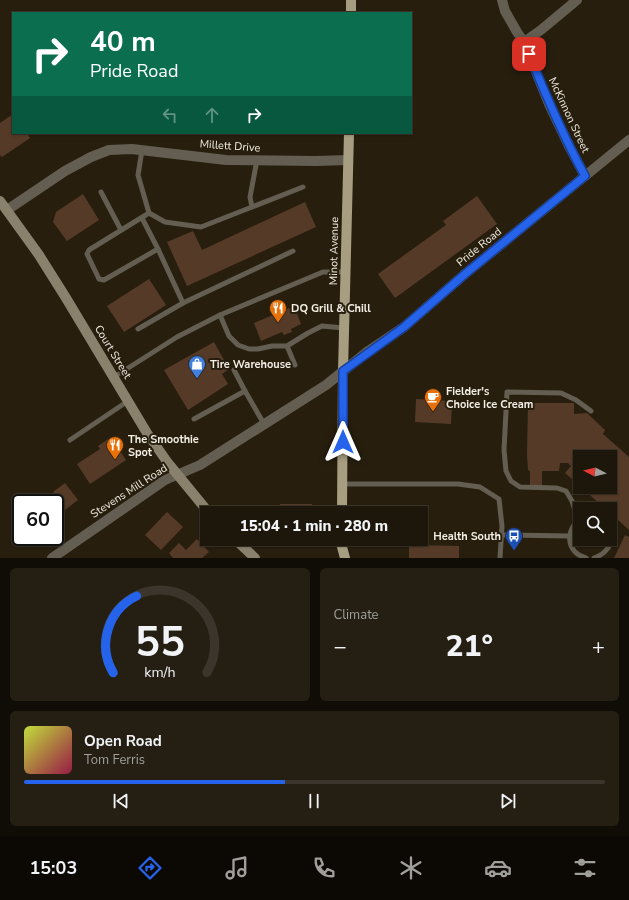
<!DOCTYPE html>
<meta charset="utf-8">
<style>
body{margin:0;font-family:"Nunito Sans",sans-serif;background:#251f13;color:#f1f3f6;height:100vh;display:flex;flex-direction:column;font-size:15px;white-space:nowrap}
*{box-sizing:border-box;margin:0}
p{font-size:13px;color:#a09f9c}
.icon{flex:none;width:22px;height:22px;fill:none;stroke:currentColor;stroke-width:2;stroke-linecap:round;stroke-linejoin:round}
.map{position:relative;height:558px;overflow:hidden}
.side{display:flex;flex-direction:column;gap:10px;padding:10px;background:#100c06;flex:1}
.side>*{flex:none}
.guide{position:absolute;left:12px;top:12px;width:400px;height:122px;border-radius:0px;box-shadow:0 1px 3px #0004,0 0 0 1px #3b352b;background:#0b6e4f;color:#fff;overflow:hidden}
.needle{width:26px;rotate:277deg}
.tools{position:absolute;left:573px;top:450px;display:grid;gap:8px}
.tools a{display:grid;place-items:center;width:44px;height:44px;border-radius:0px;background:#1d160a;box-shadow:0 1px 3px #0004,0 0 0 1px #3b352b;font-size:20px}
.speed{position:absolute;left:12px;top:494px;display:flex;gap:8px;font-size:20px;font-weight:700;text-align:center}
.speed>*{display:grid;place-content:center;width:52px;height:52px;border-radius:50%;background:#1d160a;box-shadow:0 1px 3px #0004,0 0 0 1px #3b352b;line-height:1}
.speed .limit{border:2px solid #111;border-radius:6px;background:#fff;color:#111}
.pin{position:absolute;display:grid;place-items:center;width:34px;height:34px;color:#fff;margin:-17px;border-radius:8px;box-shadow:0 2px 6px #0006}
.me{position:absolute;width:44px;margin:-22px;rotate:0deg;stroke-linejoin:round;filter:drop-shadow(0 0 3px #0008)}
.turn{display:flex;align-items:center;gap:14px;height:84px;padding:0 12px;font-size:18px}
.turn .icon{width:52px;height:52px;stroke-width:2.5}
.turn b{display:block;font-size:28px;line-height:34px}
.lanes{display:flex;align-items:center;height:38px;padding:0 12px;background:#0003;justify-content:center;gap:20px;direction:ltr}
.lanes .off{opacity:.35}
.big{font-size:30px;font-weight:800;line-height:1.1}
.side .tile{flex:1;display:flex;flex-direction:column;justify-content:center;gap:6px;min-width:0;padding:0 14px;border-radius:6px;background:#251f13}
.side .dial{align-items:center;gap:0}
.dial svg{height:104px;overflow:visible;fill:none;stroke:#3b352b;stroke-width:7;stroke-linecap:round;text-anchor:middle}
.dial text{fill:#f1f3f6;stroke:none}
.song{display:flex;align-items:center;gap:12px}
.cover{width:48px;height:48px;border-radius:6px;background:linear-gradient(135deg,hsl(70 70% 55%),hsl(340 70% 35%))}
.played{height:4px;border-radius:2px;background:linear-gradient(90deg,#2563eb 45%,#3b352b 45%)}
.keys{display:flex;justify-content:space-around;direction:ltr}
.heat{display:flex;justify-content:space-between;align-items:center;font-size:22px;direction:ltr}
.side .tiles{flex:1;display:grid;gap:10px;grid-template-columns:1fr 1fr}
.tile:last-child{grid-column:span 2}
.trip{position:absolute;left:200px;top:506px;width:228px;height:40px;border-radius:0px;background:#1d160a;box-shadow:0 1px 3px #0004,0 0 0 1px #3b352b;font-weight:800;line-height:40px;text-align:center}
.tab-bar{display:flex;height:64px;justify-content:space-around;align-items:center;background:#0c0904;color:#a09f9c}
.tab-bar .icon{width:28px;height:28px}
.tab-bar .selected{color:#2563eb}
.tab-bar b{font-size:18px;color:#f1f3f6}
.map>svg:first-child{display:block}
.building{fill:#563a28}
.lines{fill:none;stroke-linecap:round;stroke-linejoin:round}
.service{stroke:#635e51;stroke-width:5}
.minor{stroke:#635e51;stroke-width:10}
.secondary{stroke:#89816c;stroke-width:10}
.primary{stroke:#a79d81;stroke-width:10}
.route-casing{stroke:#184099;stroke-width:10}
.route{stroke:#2563eb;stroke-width:7}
.labels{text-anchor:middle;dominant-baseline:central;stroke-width:4;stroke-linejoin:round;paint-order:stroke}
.street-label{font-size:11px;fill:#f3eee3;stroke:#271e0e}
.poi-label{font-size:11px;font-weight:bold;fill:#f3eee3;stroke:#271e0e;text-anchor:start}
</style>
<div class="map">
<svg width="629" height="558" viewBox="0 0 629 558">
<rect width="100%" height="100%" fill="#271e0e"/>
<g class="building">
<path d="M13,114V133H27L30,138L2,157L0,155V123Z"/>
<path d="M83,194L99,220L67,241L53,222L56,212Z"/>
<path d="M477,196L497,224L395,298L378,274L446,225L443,221Z"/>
<path d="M305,202L316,227L187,286L167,242L193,231L202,250Z"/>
<path d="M149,279L166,305L124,332L107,306Z"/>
<path d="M294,306L301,324L291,329L292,332L284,335L282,332L261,341L254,323Z"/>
<path d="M214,342L229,369L222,374L228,384L188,410L164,370Z"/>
<path d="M416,399L452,401L451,424L415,422Z"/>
<path d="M528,403H574V414L587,413L605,430L603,434L629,457V530L617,519L610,528V509H599L601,505L581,487H610V457H580V486L565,473L571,466L568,463H560L559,471H542V486H530V471L528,470L527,455Z"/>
<path d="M111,437L126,460L90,484L77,464L100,449L98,446Z"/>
<path d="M65,483L78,500L65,510L53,492Z"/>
<path d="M280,504H312V513H267V508L280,509Z"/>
<path d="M167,512L183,527L161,550L145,535Z"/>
<path d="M625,535L629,537V558H614Z"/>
<path d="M197,539L209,552L202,558H173L169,553L179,543L186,550Z"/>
<path d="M409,545L459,546V558H409Z"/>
</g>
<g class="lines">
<g class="service">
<path d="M142,150L138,175L149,213L165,222L201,227L252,207L250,197L257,160"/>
<path d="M101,192L121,230"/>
<path d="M252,207L303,187"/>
<path d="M142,218L158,249"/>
<path d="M183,303L293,251"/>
<path d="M220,315L229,336L238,345L249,349H258L272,346H287L308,333L322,326L344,328"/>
<path d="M138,329L183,303L158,249L104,280L99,279L87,254L89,250L149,213"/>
<path d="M287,346L295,365"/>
<path d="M234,370L245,391"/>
<path d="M114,377L177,337L220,315L323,272H346"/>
<path d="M194,419L245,391L264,424"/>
<path d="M70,440L128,401"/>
<path d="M342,484H458L480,487L499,499L502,526L500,558"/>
<path d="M580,519C564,531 567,553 586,558"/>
<path d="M578,520L572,501L566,491L557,488L520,487L511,481L506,471L504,450L507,392L561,393L576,400L591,411"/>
<path d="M502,535L569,536"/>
<path d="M594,558C606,554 614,544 610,531"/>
</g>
<g class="minor">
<path d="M502,0L505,11L517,32L524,42L549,104L570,148L585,176"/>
<path d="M524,42L541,30L577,0"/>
<path d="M7,210L65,171L91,157L109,150L132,149L226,160L316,161L348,160"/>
<path d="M52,558L165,480L200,465L326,385L367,352L404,327L465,274L629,140"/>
</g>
<g class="secondary">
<path d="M0,201L39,255L66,298L147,433L168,463L209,513"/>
<path d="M235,539L255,558"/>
</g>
<g class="primary">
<path d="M351,13V0"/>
<path d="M342,513L343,371L349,133"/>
<path d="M342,539V547L345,558"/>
</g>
</g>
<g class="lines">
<g class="route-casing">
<path id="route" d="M343,442V371L404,327L465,274L585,176C563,136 546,96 529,54"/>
</g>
<use href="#route" class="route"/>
</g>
<defs>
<g id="restaurant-pin" transform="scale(0.9)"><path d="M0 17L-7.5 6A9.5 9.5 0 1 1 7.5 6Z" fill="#e8710a" stroke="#271e0e"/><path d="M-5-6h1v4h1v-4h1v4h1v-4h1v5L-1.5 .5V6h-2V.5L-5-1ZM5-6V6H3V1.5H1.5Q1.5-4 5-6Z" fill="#fff"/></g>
<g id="shop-pin" transform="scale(0.9)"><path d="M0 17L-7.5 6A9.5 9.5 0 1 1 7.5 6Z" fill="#3f7fe0" stroke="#271e0e"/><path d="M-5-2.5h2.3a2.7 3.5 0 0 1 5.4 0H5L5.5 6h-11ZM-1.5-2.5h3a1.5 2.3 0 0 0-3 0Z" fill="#fff"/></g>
<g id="cafe-pin" transform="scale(0.9)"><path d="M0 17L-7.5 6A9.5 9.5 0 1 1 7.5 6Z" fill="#e8710a" stroke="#271e0e"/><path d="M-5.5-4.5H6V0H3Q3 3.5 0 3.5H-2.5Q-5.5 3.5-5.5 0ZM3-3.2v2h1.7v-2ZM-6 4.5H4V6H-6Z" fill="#fff"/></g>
<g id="bus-pin" transform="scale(0.9)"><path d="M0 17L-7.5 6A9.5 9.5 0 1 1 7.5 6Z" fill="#1a4fb4" stroke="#271e0e"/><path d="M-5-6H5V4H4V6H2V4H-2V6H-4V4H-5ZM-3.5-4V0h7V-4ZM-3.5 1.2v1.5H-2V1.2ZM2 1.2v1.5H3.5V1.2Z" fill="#fff"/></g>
</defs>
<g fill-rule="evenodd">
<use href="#restaurant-pin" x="278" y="308"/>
<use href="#shop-pin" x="197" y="364"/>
<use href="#cafe-pin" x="433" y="397"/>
<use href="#restaurant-pin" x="115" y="445"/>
<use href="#bus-pin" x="514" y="536"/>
</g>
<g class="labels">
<g class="street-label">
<text transform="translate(569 115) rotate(65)">McKinnon Street</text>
<text transform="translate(230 146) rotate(4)">Millett Drive</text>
<text transform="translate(479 247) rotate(-39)">Pride Road</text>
<text transform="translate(334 251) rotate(-89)">Minot Avenue</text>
<text transform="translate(113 352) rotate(59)">Court Street</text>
<text transform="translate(129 491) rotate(-33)">Stevens Mill Road</text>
</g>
<g class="poi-label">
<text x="291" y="308">DQ Grill &amp; Chill</text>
<text x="210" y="364">Tire Warehouse</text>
<text x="446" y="391">Fielder's<tspan x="446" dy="13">Choice Ice Cream</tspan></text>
<text x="128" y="439">The Smoothie<tspan x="128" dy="13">Spot</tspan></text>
<text x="501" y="536" text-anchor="end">Health South</text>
</g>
</g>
</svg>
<div class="tools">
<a><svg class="needle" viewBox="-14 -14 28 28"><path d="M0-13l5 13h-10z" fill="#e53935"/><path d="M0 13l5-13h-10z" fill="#a09f9c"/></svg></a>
<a><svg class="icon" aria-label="search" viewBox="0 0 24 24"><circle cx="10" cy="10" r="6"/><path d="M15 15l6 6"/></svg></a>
</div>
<div class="speed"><div class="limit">60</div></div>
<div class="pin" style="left:529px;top:54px;background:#d93025"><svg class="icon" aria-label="arrive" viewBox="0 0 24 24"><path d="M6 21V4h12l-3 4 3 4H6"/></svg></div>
<svg class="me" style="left:343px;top:442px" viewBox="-20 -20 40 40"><path d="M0-17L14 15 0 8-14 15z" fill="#2563eb" stroke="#fff" stroke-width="4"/></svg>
<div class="trip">15:04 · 1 min · 280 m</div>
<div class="guide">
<div class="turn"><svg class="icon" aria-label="right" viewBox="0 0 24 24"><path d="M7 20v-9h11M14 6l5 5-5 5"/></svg><div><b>40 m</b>Pride Road</div></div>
<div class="lanes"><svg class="icon off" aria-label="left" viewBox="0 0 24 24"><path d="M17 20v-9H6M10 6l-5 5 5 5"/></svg><svg class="icon off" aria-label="ahead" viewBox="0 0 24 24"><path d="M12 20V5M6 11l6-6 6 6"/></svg><svg class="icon" aria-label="right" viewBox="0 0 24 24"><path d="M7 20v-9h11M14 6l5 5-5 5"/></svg></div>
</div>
</div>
<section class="side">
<div class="tiles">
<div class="tile dial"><svg viewBox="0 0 100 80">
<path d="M14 69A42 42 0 1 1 86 69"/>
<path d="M14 69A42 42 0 0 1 32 10" stroke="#2563eb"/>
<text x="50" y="56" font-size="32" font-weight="700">55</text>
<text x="50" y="72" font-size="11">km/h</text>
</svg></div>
<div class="tile"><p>Climate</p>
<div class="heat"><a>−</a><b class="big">21°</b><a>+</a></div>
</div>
<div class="tile">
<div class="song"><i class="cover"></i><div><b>Open Road</b><p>Tom Ferris</p></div></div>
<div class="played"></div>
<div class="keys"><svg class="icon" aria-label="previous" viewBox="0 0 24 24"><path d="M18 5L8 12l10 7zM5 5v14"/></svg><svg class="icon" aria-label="pause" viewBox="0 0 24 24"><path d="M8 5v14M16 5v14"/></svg><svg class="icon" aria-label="next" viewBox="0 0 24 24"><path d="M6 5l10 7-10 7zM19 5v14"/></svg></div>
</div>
</div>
</section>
<nav class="tab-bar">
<b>15:03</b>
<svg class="icon selected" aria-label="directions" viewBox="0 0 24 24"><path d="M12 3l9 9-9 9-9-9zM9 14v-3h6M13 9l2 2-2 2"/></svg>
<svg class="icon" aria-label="music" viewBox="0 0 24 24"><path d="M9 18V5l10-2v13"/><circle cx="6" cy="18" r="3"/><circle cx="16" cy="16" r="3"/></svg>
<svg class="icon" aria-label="phone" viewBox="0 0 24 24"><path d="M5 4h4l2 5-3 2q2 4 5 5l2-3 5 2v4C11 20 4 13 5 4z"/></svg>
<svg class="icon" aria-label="climate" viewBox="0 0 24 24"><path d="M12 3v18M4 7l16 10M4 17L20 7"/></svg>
<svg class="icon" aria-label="car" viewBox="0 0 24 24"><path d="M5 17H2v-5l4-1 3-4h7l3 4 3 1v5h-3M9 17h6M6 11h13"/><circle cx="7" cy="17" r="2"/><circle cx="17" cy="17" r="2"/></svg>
<svg class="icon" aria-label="filters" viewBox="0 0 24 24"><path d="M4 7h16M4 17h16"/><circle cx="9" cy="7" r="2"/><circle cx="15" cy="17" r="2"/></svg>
</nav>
